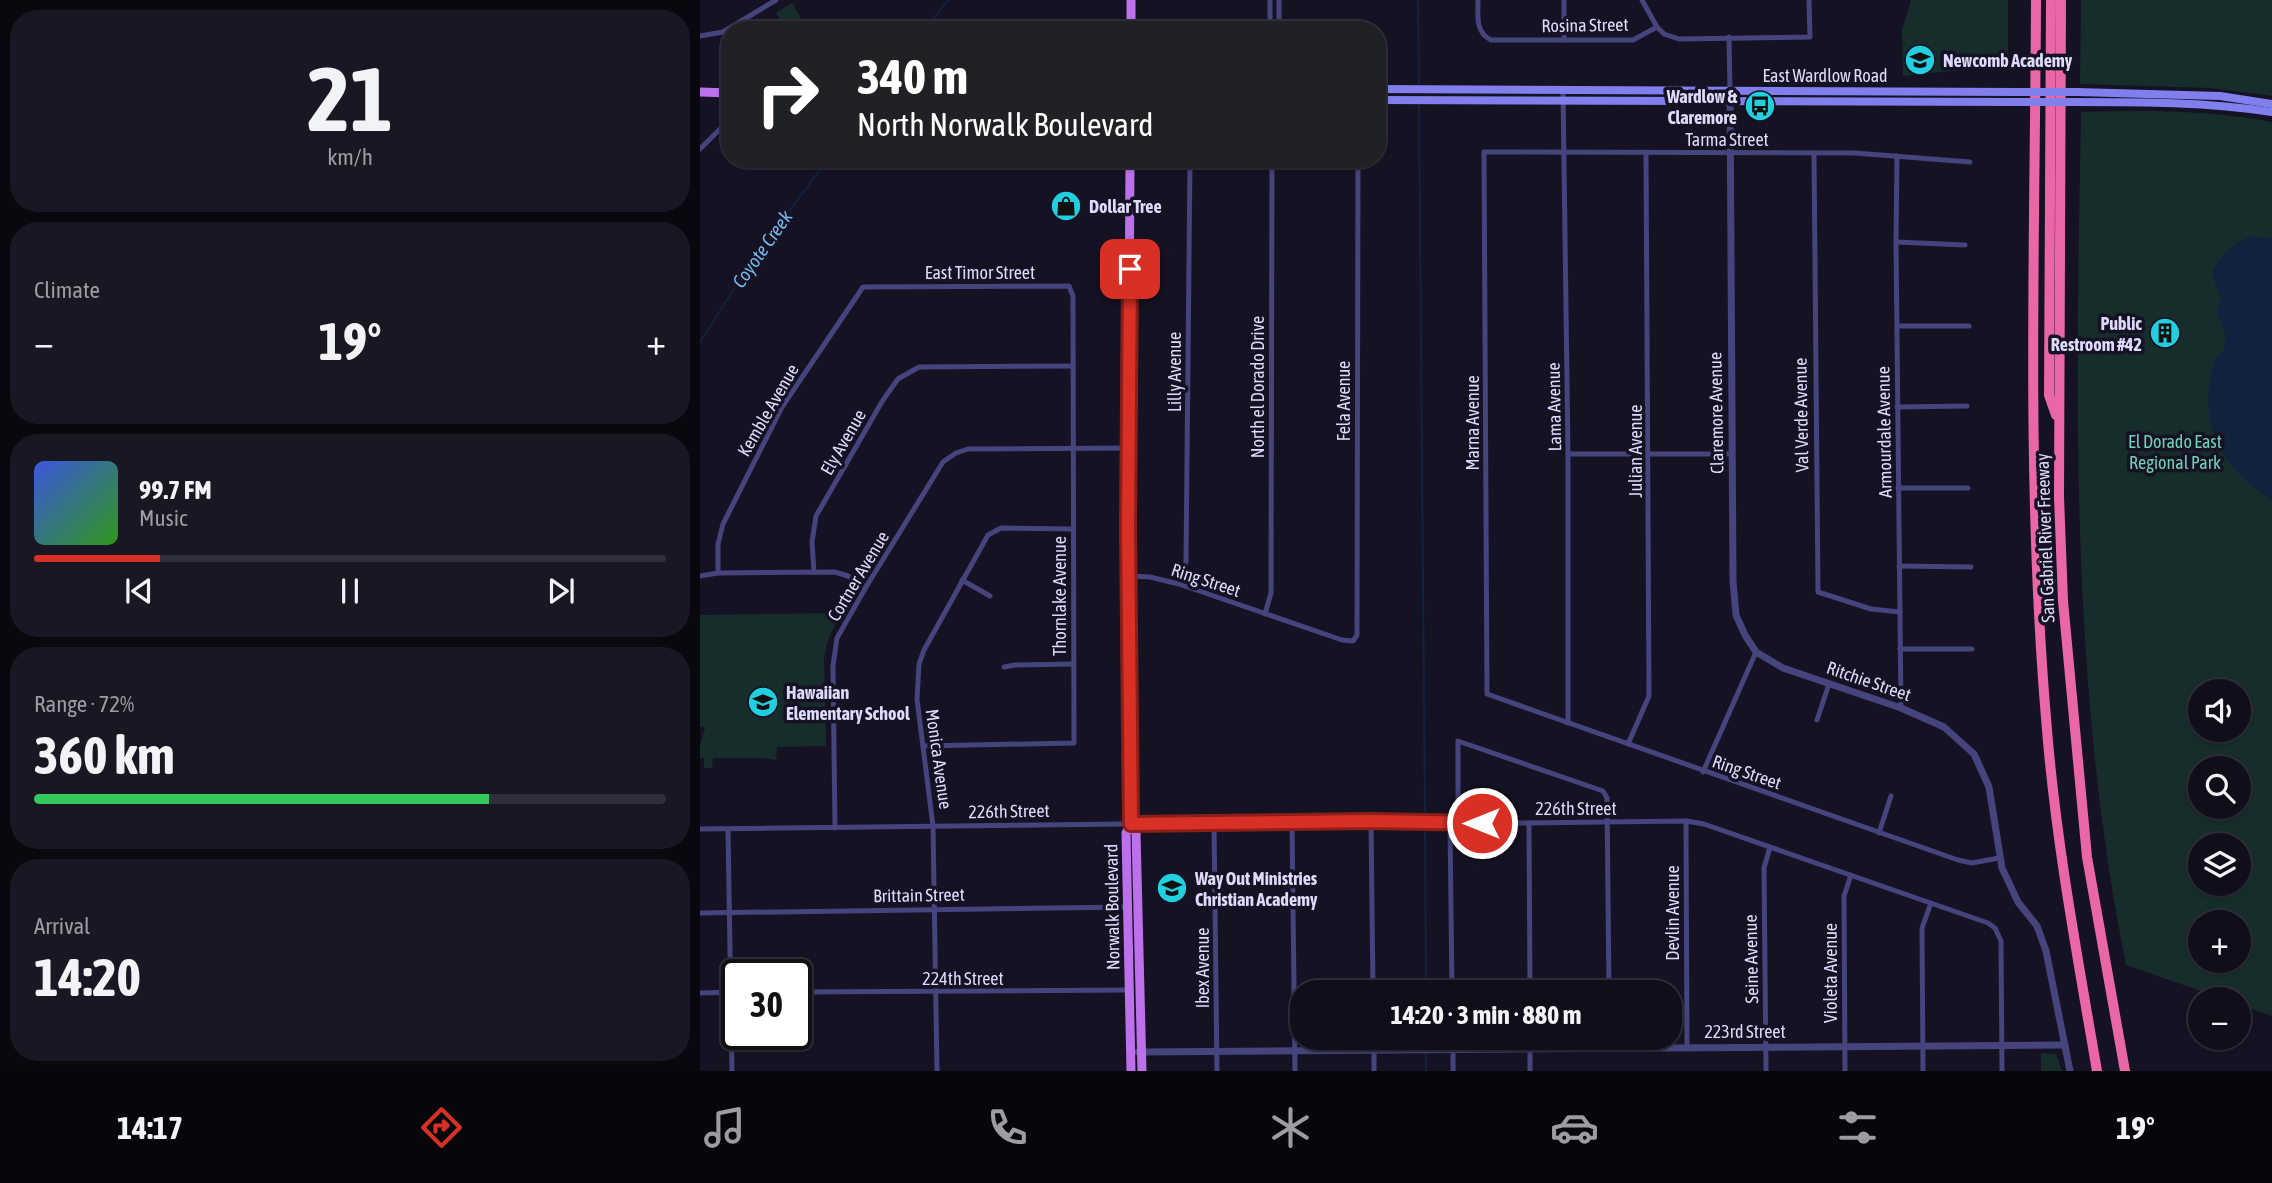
<!DOCTYPE html>
<meta charset="utf-8">
<style>
body{margin:0;font-family:"Asap Condensed",sans-serif;background:#191724;color:#f1f3f6;height:100vh;display:flex;flex-direction:column;font-size:26px;white-space:nowrap}
*{box-sizing:border-box;margin:0}
p{font-size:23px;color:#9c9ca3}
.icon{flex:none;width:38px;height:38px;fill:none;stroke:currentColor;stroke-width:2;stroke-linecap:round;stroke-linejoin:round}
.map{position:relative;flex:1;overflow:hidden}
.drawer{display:flex;flex-direction:column;gap:10px;padding:10px;background:#09080f;width:700px}
.drawer>*{flex:none}
.hud{position:absolute;left:21px;top:21px;width:665px;height:147px;border-radius:28px;box-shadow:0 2px 5px #0004,0 0 0 2px #302e3a;background:#202124;color:#fff;overflow:hidden}
.buttons{position:absolute;left:1488px;top:679px;display:grid;gap:14px}
.buttons a{display:grid;place-items:center;width:63px;height:63px;border-radius:50%;background:#100e1b;box-shadow:0 2px 5px #0004,0 0 0 2px #302e3a;font-size:35px}
.speed{position:absolute;left:21px;top:959px;display:flex;gap:14px;font-size:35px;font-weight:700;text-align:center}
.speed>*{display:grid;place-content:center;width:91px;height:91px;border-radius:50%;background:#100e1b;box-shadow:0 2px 5px #0004,0 0 0 2px #302e3a;line-height:1}
.speed .limit{border:4px solid #111;border-radius:10px;background:#fff;color:#111}
.pin{position:absolute;display:grid;place-items:center;width:60px;height:60px;color:#fff;margin:-30px;border-radius:14px;box-shadow:0 4px 10px #0006}
.me{position:absolute;width:77px;margin:-38px;rotate:270deg;stroke-linejoin:round;filter:drop-shadow(0 0 5px #0008)}
.turn{display:flex;align-items:center;gap:24px;height:147px;padding:0 21px;font-size:32px}
.turn .icon{width:91px;height:91px;stroke-width:2.5}
.turn b{display:block;font-size:49px;line-height:60px}
.big{font-size:52px;font-weight:700;line-height:1.1}
.drawer .widget{flex:1;display:flex;flex-direction:column;justify-content:center;gap:10px;min-width:0;padding:0 24px;border-radius:28px;background:#191724}
.drawer .dial{align-items:center;gap:0}
.dial b{font-size:91px;line-height:1}
.song{display:flex;align-items:center;gap:21px}
.cover{width:84px;height:84px;border-radius:10px;background:linear-gradient(135deg,hsl(230 70% 55%),hsl(110 70% 35%))}
.played{height:7px;border-radius:4px;background:linear-gradient(90deg,#d93025 20%,#302e3a 20%)}
.keys{display:flex;justify-content:space-around;direction:ltr}
.heat{display:flex;justify-content:space-between;align-items:center;font-size:38px;direction:ltr}
.charge{height:10px;border-radius:5px;background:linear-gradient(90deg,#34c759 72%,#302e3a 0)}
.trip{position:absolute;left:590px;top:980px;width:392px;height:70px;border-radius:28px;background:#100e1b;box-shadow:0 2px 5px #0004,0 0 0 2px #302e3a;font-weight:700;line-height:70px;text-align:center}
.tabs{display:flex;height:112px;justify-content:space-around;align-items:center;background:#06060b;color:#9c9ca3}
.tabs .icon{width:49px;height:49px}
.tabs .selected{color:#d93025}
.tabs b{font-size:32px;color:#f1f3f6}
main{display:flex;flex:1;min-height:0}
.map>svg:first-child{display:block}
.green{fill:#162d2c;fill-rule:evenodd}
.water{fill:#12223e}
.lines{fill:none;stroke-linecap:round;stroke-linejoin:round}
.stream{stroke:#12223e;stroke-width:2}
.minor{stroke:#45447d;stroke-width:5}
.tertiary{stroke:#45447d;stroke-width:7}
.secondary{stroke:#807fed;stroke-width:8}
.primary{stroke:#bc71eb;stroke-width:9}
.motorway{stroke:#e966a7;stroke-width:10}
.secondary-bridge{stroke:#807fed;stroke-width:8}
.route-casing{stroke:#8d1f18;stroke-width:18}
.route{stroke:#d93025;stroke-width:12}
.labels{text-anchor:middle;dominant-baseline:central;stroke-width:7;stroke-linejoin:round;paint-order:stroke}
.street-label{font-size:18px;fill:#dedbfa;stroke:#151224}
.poi-label{font-size:18px;font-weight:bold;fill:#dedbfa;stroke:#151224;text-anchor:start}
.park-label{font-size:18px;fill:#70d0b7;stroke:#151224}
.water-label{font-size:19px;font-style:italic;fill:#77b7ec;stroke:#151224}
</style>
<main>
<section class="drawer">
<div class="widget dial"><b>21</b><p>km/h</p></div>
<div class="widget"><p>Climate</p>
<div class="heat"><a>−</a><b class="big">19°</b><a>+</a></div>
</div>
<div class="widget">
<div class="song"><i class="cover"></i><div><b>99.7 FM</b><p>Music</p></div></div>
<div class="played"></div>
<div class="keys"><svg class="icon" aria-label="previous" viewBox="0 0 24 24"><path d="M18 5L8 12l10 7zM5 5v14"/></svg><svg class="icon" aria-label="pause" viewBox="0 0 24 24"><path d="M8 5v14M16 5v14"/></svg><svg class="icon" aria-label="next" viewBox="0 0 24 24"><path d="M6 5l10 7-10 7zM19 5v14"/></svg></div>
</div>
<div class="widget"><p>Range · 72%</p><b class="big">360 km</b><div class="charge"></div></div>
<div class="widget"><p>Arrival</p><b class="big">14:20</b></div>
</section>
<div class="map">
<svg width="1572" height="1071" viewBox="0 0 1572 1071">
<rect width="100%" height="100%" fill="#151224"/>
<g class="green">
<path d="M1211,0H1308V65L1203,76L1202,30Z"/>
<path d="M1381,0H1572V96L1511,88L1380,84Z"/>
<path d="M92,3L108,30H86L76,13Z"/>
<path d="M1381,112C1444,110 1509,110 1572,122V1016L1538,1004V999H1524L1426,965C1369,681 1376,399 1381,112ZM1500,691H1538V730H1500ZM1500,768H1538V807H1500ZM1500,845H1538V884H1500ZM1500,922H1538V961H1500Z"/>
<path d="M140,613L127,643L124,658L126,746L77,747L76,760L60,758H13L12,768H4V758H0V746L5,728L0,726V615Z"/>
<path d="M1341,1053L1356,1054L1362,1071H1341Z"/>
</g>
<path class="water" d="M1551,236L1572,239V500C1521,469 1496,421 1514,363C1515,358 1521,355 1523,350C1528,338 1523,324 1517,314L1521,298L1512,275C1518,256 1533,244 1551,236Z"/>
<g class="lines">
<g class="stream">
<path d="M718,0L719,85"/>
<path d="M225,30L248,0"/>
<path d="M719,104L725,820"/>
<path d="M0,342L54,258L128,159"/>
<path d="M725,825L726,992"/>
<path d="M726,1038V1045"/>
<path d="M726,1051V1071"/>
</g>
<g class="minor">
<path d="M778,0C778,16 775,32 791,40H933L957,27L964,34L979,39L1110,37L1109,0"/>
<path d="M864,0V40"/>
<path d="M942,0L957,27"/>
<path d="M570,30V0"/>
<path d="M579,30V0"/>
<path d="M0,36L23,32L76,0"/>
<path d="M1029,37L1030,91"/>
<path d="M863,90L868,454V723"/>
<path d="M0,149L23,126"/>
<path d="M1114,153L1118,592L1171,609L1200,612"/>
<path d="M1197,156L1196,242L1201,708"/>
<path d="M1270,162L1155,153L784,152L787,694L1258,860L1272,863L1299,858"/>
<path d="M1196,242L1265,245"/>
<path d="M1197,326H1269"/>
<path d="M1197,407L1267,406"/>
<path d="M868,454H1032"/>
<path d="M1198,488H1268"/>
<path d="M1199,566L1271,567"/>
<path d="M114,572L112,542L116,516L183,400L198,379L219,367L373,366"/>
<path d="M18,573V544L23,524L82,407L163,287L369,286L373,296L374,743L223,746"/>
<path d="M0,576L18,573L135,572L148,576L166,587"/>
<path d="M429,576L450,577L479,584L642,640L653,641L657,635L658,159"/>
<path d="M262,580L290,596"/>
<path d="M479,584L486,562L490,159"/>
<path d="M565,614L571,593L572,159"/>
<path d="M1200,649H1272"/>
<path d="M304,667L315,665L373,664"/>
<path d="M1117,720L1129,684"/>
<path d="M928,744L949,696L946,152"/>
<path d="M1003,772L1056,652"/>
<path d="M671,821L673,992"/>
<path d="M986,821L987,1047"/>
<path d="M592,822L595,1071"/>
<path d="M758,823V741L903,791L907,798L909,992"/>
<path d="M829,823L830,992"/>
<path d="M514,824L517,1071"/>
<path d="M750,824L752,992"/>
<path d="M135,828L133,666L137,638L166,587L243,462L256,453L268,449L429,448"/>
<path d="M0,829L671,821L750,824L986,821L1004,824L1288,923L1295,928L1301,941L1302,1071"/>
<path d="M28,830L32,1071"/>
<path d="M1179,833L1191,796"/>
<path d="M0,913L428,907"/>
<path d="M96,992L429,990"/>
<path d="M0,993L37,992"/>
<path d="M674,1038V1071"/>
<path d="M753,1038V1071"/>
<path d="M830,1038V1071"/>
<path d="M909,1048V1038"/>
<path d="M237,1071L233,826L217,699L219,664L224,650L288,535L301,528L373,529"/>
<path d="M1066,1071L1064,868L1070,847"/>
<path d="M1145,1071L1144,896L1151,875"/>
<path d="M1223,1071L1222,928L1231,903"/>
</g>
<g class="tertiary">
<path d="M1030,91L1033,581L1036,615L1045,635L1056,652L1083,668L1201,708L1244,727L1274,754L1289,787L1302,868L1318,902L1337,926L1346,951L1370,1071"/>
<path d="M438,1052L1365,1045"/>
</g>
<g class="secondary">
<path d="M677,89L1318,92"/>
<path d="M1377,92L1520,96L1572,104"/>
<path d="M677,100L1317,102"/>
<path d="M1376,102C1442,102 1507,102 1572,112"/>
</g>
<g class="primary">
<path d="M431,30V0"/>
<path d="M0,92L30,93"/>
<path d="M430,159L428,529L430,776L431,824L436,833L442,1071"/>
<path d="M431,824L426,833L431,1071"/>
</g>
<g class="motorway">
<path d="M1336,0C1335,239 1326,480 1346,718C1355,837 1377,954 1397,1071"/>
<path d="M1351,0L1349,395L1356,415"/>
<path d="M1361,0L1359,497L1363,601L1387,857L1425,1071"/>
</g>
<g class="secondary-bridge">
<path d="M1318,92H1377"/>
<path d="M1317,102H1376"/>
</g>
</g>
<g class="lines">
<g class="route-casing">
<path id="route" d="M430,269L428,529L431,824L671,821L782,823"/>
</g>
<use href="#route" class="route"/>
</g>
<defs>
<g id="school-disc" transform="scale(1.575)"><circle r="9.5" fill="#21cfdf" stroke="#151224"/><path d="M0-5L7-2L0 1L-7-2ZM-4 1L0 2.5L4 1V4Q0 6-4 4Z" fill="#111"/></g>
<g id="bus-disc" transform="scale(1.575)"><circle r="9.5" fill="#21cfdf" stroke="#151224"/><path d="M-5-6H5V4H4V6H2V4H-2V6H-4V4H-5ZM-3.5-4V0h7V-4ZM-3.5 1.2v1.5H-2V1.2ZM2 1.2v1.5H3.5V1.2Z" fill="#111"/></g>
<g id="shop-disc" transform="scale(1.575)"><circle r="9.5" fill="#21cfdf" stroke="#151224"/><path d="M-5-2.5h2.3a2.7 3.5 0 0 1 5.4 0H5L5.5 6h-11ZM-1.5-2.5h3a1.5 2.3 0 0 0-3 0Z" fill="#111"/></g>
<g id="building-disc" transform="scale(1.575)"><circle r="9.5" fill="#21cfdf" stroke="#151224"/><path d="M-4-6H4V6H1V3H-1V6H-4ZM-2.5-4.3h1.7v1.8h-1.7ZM.8-4.3h1.7v1.8H.8ZM-2.5-1h1.7V.8h-1.7ZM.8-1h1.7V.8H.8Z" fill="#111"/></g>
</defs>
<g fill-rule="evenodd">
<use href="#school-disc" x="1220" y="60"/>
<use href="#bus-disc" x="1060" y="106"/>
<use href="#shop-disc" x="366" y="206"/>
<use href="#building-disc" x="1465" y="333"/>
<use href="#school-disc" x="63" y="702"/>
<use href="#school-disc" x="472" y="888"/>
</g>
<g class="labels">
<g class="street-label">
<text transform="translate(885 25) rotate(-1)">Rosina Street</text>
<text x="1125" y="75">East Wardlow Road</text>
<text x="1027" y="139">Tarma Street</text>
<text x="280" y="272">East Timor Street</text>
<text transform="translate(474 372) rotate(-90)">Lilly Avenue</text>
<text transform="translate(557 387) rotate(-90)">North el Dorado Drive</text>
<text transform="translate(643 401) rotate(-90)">Fela Avenue</text>
<text transform="translate(854 407) rotate(-91)">Lama Avenue</text>
<text transform="translate(68 410) rotate(-60)">Kemble Avenue</text>
<text transform="translate(1016 413) rotate(-91)">Claremore Avenue</text>
<text transform="translate(1101 415) rotate(-91)">Val Verde Avenue</text>
<text transform="translate(772 423) rotate(-90)">Marna Avenue</text>
<text transform="translate(1184 432) rotate(-91)">Armourdale Avenue</text>
<text transform="translate(143 442) rotate(-60)">Ely Avenue</text>
<text transform="translate(935 451) rotate(-90)">Julian Avenue</text>
<text transform="translate(1345 538) rotate(-92)">San Gabriel River Freeway</text>
<text transform="translate(158 576) rotate(-59)">Cortner Avenue</text>
<text transform="translate(506 580) rotate(18)">Ring Street</text>
<text transform="translate(359 596) rotate(-90)">Thornlake Avenue</text>
<text transform="translate(1169 681) rotate(19)">Ritchie Street</text>
<text transform="translate(239 759) rotate(82)">Monica Avenue</text>
<text transform="translate(1047 772) rotate(19)">Ring Street</text>
<text x="876" y="808">226th Street</text>
<text transform="translate(309 811) rotate(-1)">226th Street</text>
<text transform="translate(219 895) rotate(-1)">Brittain Street</text>
<text transform="translate(412 907) rotate(-91)">Norwalk Boulevard</text>
<text transform="translate(972 913) rotate(-90)">Devlin Avenue</text>
<text transform="translate(1051 959) rotate(-91)">Seine Avenue</text>
<text transform="translate(502 968) rotate(-90)">Ibex Avenue</text>
<text transform="translate(1130 973) rotate(-90)">Violeta Avenue</text>
<text x="263" y="978">224th Street</text>
<text x="1045" y="1031">223rd Street</text>
</g>
<g class="poi-label">
<text x="1243" y="60">Newcomb Academy</text>
<text x="1037" y="96" text-anchor="end">Wardlow &amp;<tspan x="1037" dy="21">Claremore</tspan></text>
<text x="389" y="206">Dollar Tree</text>
<text x="1442" y="323" text-anchor="end">Public<tspan x="1442" dy="21">Restroom #42</tspan></text>
<text x="86" y="692">Hawaiian<tspan x="86" dy="21">Elementary School</tspan></text>
<text x="495" y="878">Way Out Ministries<tspan x="495" dy="21">Christian Academy</tspan></text>
</g>
<g class="park-label">
<text x="1475" y="441">El Dorado East<tspan x="1475" dy="21">Regional Park</tspan></text>
</g>
<g class="water-label">
<text transform="translate(62 249) rotate(-55)">Coyote Creek</text>
</g>
</g>
</svg>
<div class="buttons">
<a><svg class="icon" aria-label="sound" viewBox="0 0 24 24"><path d="M4 9h4l5-4v14l-5-4H4zM17 9q2 3 0 6"/></svg></a>
<a><svg class="icon" aria-label="search" viewBox="0 0 24 24"><circle cx="10" cy="10" r="6"/><path d="M15 15l6 6"/></svg></a>
<a><svg class="icon" aria-label="layers" viewBox="0 0 24 24"><path d="M12 4l9 5-9 5-9-5zM3 14l9 5 9-5"/></svg></a>
<a>+</a>
<a>−</a>
</div>
<div class="speed"><div class="limit">30</div></div>
<div class="pin" style="left:430px;top:269px;background:#d93025"><svg class="icon" aria-label="arrive" viewBox="0 0 24 24"><path d="M6 21V4h12l-3 4 3 4H6"/></svg></div>
<svg class="me" style="left:782px;top:823px" viewBox="-20 -20 40 40"><circle r="17" fill="#d93025" stroke="#fff" stroke-width="3"/><path d="M0-11L8 9 0 5-8 9z" fill="#fff"/></svg>
<div class="trip">14:20 · 3 min · 880 m</div>
<div class="hud">
<div class="turn"><svg class="icon" aria-label="right" viewBox="0 0 24 24"><path d="M7 20v-9h11M14 6l5 5-5 5"/></svg><div><b>340 m</b>North Norwalk Boulevard</div></div>
</div>
</div>
</main>
<nav class="tabs">
<b>14:17</b>
<svg class="icon selected" aria-label="directions" viewBox="0 0 24 24"><path d="M12 3l9 9-9 9-9-9zM9 14v-3h6M13 9l2 2-2 2"/></svg>
<svg class="icon" aria-label="music" viewBox="0 0 24 24"><path d="M9 18V5l10-2v13"/><circle cx="6" cy="18" r="3"/><circle cx="16" cy="16" r="3"/></svg>
<svg class="icon" aria-label="phone" viewBox="0 0 24 24"><path d="M5 4h4l2 5-3 2q2 4 5 5l2-3 5 2v4C11 20 4 13 5 4z"/></svg>
<svg class="icon" aria-label="climate" viewBox="0 0 24 24"><path d="M12 3v18M4 7l16 10M4 17L20 7"/></svg>
<svg class="icon" aria-label="car" viewBox="0 0 24 24"><path d="M5 17H2v-5l4-1 3-4h7l3 4 3 1v5h-3M9 17h6M6 11h13"/><circle cx="7" cy="17" r="2"/><circle cx="17" cy="17" r="2"/></svg>
<svg class="icon" aria-label="filters" viewBox="0 0 24 24"><path d="M4 7h16M4 17h16"/><circle cx="9" cy="7" r="2"/><circle cx="15" cy="17" r="2"/></svg>
<b>19°</b>
</nav>
